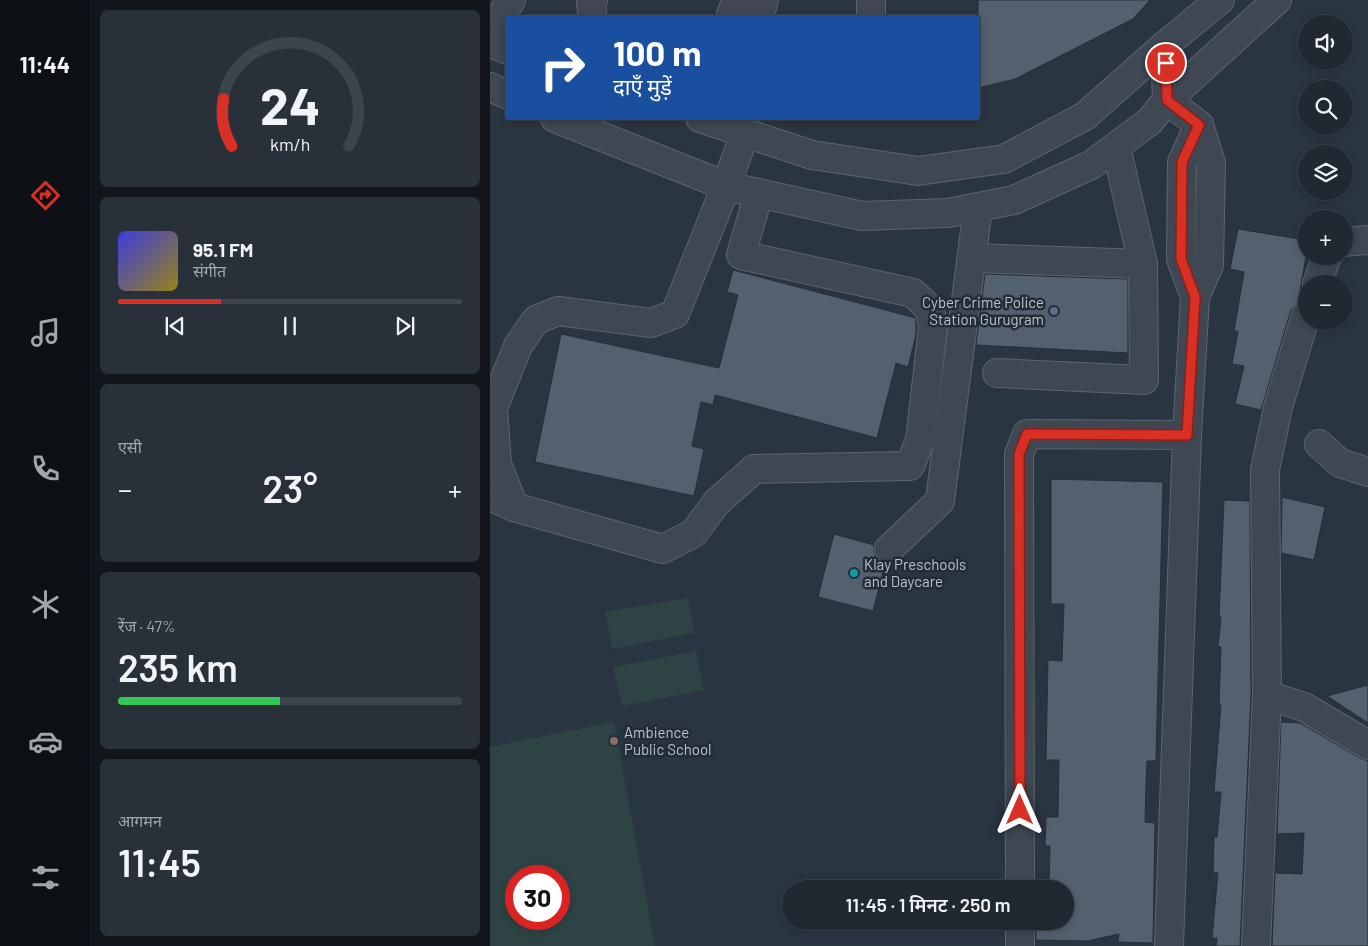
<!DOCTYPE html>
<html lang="hi">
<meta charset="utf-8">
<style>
body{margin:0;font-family:Barlow,"Noto Sans Devanagari",sans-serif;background:#28303a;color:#f1f3f6;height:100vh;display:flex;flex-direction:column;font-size:19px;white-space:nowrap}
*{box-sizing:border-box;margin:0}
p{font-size:16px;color:#a2a6ac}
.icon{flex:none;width:28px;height:28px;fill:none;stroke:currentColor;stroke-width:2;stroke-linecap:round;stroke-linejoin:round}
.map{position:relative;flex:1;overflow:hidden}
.sheet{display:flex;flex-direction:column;gap:10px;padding:10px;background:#12161c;width:400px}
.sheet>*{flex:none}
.banner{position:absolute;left:15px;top:15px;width:475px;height:105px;border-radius:5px;box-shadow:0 2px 8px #0003,0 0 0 1px #3d444d;background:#1a4fa0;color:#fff;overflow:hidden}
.fabs{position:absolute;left:808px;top:15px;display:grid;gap:10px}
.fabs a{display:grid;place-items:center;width:55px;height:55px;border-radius:50%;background:#202832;box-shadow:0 2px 8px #0003,0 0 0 1px #3d444d;font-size:25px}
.speed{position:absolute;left:15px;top:865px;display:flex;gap:10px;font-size:25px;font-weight:700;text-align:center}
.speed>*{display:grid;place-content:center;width:65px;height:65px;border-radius:50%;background:#202832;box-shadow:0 2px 8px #0003,0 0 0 1px #3d444d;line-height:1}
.speed .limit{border:8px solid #d22;background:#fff;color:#111}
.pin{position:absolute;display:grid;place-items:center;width:42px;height:42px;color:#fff;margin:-21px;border:2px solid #fff;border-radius:50%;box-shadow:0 1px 5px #0007}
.me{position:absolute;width:55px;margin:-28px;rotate:0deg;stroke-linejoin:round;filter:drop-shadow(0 0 4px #0008)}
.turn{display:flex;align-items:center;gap:18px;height:105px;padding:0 25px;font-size:22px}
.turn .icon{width:65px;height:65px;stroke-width:2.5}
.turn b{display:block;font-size:35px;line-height:42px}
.big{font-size:38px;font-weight:600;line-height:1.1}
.sheet .tile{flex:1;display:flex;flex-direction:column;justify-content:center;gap:8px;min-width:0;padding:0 18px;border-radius:8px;background:#28303a}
.sheet .dial{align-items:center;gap:0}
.dial svg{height:130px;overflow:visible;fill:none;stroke:#3d444d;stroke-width:7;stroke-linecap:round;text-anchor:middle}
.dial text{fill:#f1f3f6;stroke:none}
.song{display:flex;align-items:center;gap:15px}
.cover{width:60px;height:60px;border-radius:8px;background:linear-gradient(135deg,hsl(240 70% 55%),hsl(50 70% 35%))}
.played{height:5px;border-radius:2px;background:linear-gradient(90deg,#d93025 30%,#3d444d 30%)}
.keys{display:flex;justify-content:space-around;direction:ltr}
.heat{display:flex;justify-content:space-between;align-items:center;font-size:28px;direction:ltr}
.charge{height:8px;border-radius:4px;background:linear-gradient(90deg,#34c759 47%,#3d444d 0)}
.trip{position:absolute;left:292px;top:880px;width:292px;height:50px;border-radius:25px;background:#202832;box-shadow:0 2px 8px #0003,0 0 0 1px #3d444d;font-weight:600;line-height:50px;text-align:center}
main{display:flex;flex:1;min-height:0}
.dock{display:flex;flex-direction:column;width:90px;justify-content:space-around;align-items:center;background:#0d1014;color:#a2a6ac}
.dock .icon{width:35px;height:35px}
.dock .current{color:#d93025}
.dock b{font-size:22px;color:#f1f3f6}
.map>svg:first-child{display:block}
.green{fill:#2d4344;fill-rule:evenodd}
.building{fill:#53606d;stroke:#252e39}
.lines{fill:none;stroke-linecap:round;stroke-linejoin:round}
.minor-casing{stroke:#5c656f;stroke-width:30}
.minor{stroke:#3e4752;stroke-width:28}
.route-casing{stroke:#8d1f18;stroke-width:12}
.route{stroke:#d93025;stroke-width:9}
.service-dot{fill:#5c6f8a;stroke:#232c37;stroke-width:2}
.culture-dot{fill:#0f9aa8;stroke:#232c37;stroke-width:2}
.education-dot{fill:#8d6e63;stroke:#232c37;stroke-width:2}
.labels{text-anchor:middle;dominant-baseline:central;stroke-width:5;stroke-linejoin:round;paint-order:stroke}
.poi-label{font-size:15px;fill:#bbc2cc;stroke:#232c37;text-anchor:start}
</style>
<main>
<nav class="dock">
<b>11:44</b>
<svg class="icon current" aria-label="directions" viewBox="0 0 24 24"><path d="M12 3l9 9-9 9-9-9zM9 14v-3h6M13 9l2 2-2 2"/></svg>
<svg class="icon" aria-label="music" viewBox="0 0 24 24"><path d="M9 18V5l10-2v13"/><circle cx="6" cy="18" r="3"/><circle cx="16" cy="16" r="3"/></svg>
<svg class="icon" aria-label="phone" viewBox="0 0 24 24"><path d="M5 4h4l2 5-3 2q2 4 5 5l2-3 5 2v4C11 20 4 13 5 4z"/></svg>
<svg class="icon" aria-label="climate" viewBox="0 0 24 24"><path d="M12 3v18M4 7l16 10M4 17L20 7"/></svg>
<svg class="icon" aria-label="car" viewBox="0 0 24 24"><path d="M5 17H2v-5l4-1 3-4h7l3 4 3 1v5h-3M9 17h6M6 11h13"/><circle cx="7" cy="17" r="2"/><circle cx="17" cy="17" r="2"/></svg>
<svg class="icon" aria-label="filters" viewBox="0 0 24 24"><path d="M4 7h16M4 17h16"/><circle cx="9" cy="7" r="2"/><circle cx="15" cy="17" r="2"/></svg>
</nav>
<section class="sheet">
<div class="tile dial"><svg viewBox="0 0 100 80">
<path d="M14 69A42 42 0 1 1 86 69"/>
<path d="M14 69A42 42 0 0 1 9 40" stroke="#d93025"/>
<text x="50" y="56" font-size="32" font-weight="700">24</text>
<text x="50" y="72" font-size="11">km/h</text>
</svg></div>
<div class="tile">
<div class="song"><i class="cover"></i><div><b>95.1 FM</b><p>संगीत</p></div></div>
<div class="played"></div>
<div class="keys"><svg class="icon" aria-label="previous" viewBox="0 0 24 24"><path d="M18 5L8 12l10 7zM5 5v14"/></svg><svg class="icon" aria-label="pause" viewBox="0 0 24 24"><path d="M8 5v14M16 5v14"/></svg><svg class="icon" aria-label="next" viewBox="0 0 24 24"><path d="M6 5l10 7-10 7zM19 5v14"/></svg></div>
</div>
<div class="tile"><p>एसी</p>
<div class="heat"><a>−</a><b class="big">23°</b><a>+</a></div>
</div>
<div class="tile"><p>रेंज · 47%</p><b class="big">235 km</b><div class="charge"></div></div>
<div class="tile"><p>आगमन</p><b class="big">11:45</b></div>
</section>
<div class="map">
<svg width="878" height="946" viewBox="0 0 878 946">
<rect width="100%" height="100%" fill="#2a3542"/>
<g class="green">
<path d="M198,598L204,633L122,649L115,612Z"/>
<path d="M206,651L214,690L132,706L123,667Z"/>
<path d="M124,722L165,946H0V747ZM26,876H69V919H26Z"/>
</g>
<g class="building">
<path d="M488,0H660L643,19L525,79L488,88Z"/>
<path d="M748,229L816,240V256L808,302L801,310L771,410L745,404L754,366L742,364L748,331H744L754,272L740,269Z"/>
<path d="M243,270L426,318V335L418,367L406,363L387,438L225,395L223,405L211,402L202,446L214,449L204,496L45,462L71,334L229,368L248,295L237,292Z"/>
<path d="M495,274L638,279V353L486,345Z"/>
<path d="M561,479L673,482L666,761H657L656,785L655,822L665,823L663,943L628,942L629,934L598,941L546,940V921H576V889H559L560,846H555L556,817H568L569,760H556L558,660L572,661L574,604H561Z"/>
<path d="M792,497L835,507L824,560L791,553Z"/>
<path d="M734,500L760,501L761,695L750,946H726L727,938H722L728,873H723L724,837H727L731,792H724L731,705H729L731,647H728L731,617H729Z"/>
<path d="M344,534L384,545V552L387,559L395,564L383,611L328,597Z"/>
<path d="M878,685V723L837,696Z"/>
<path d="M791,722L810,723L870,758L878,761V946H782L785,873L812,874L814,833L787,834Z"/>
</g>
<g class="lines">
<g class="minor-casing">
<g id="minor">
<path d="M381,0V18"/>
<path d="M103,18L101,4L103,0"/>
<path d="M240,18L246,0"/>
<path d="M269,18L274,0"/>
<path d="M0,34L21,0"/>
<path d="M0,43L18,50"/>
<path d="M675,45L677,100L709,125L721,163L719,265L705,297L697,435L679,946"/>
<path d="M0,87L18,95"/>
<path d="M65,118L236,186L372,216L458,213L524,200L601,165L660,121L677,100L787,0"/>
<path d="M210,118L322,155L428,171L514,159L595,116L675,45L730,0"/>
<path d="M626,147L653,264"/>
<path d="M854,242L878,240"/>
<path d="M482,258L653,264L654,380L507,373"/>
<path d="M827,284L837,256"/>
<path d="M705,297L691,259L692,162L709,125"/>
<path d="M829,444L850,463L878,472"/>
<path d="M0,496L24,507L173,549L204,533L226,503L264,469L420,466L430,440L443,327L440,309L423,293L251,255L269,193"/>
<path d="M24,507L7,464L3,408L28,346L46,320L68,311L161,323L185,314L236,186L255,133"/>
<path d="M399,549L450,501L488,207"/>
<path d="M777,695L814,707L878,745"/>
<path d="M530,889L529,454L537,434L697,435"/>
<path d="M530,921V946"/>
<path d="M766,946L777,695L775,470L788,407L816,315"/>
</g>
</g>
<use href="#minor" class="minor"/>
</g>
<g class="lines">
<g class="route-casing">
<path id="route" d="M530,810L529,454L537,434L697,435L705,297L691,259L692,162L709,125L677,100L676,63"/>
</g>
<use href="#route" class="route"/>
</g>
<circle class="service-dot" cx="564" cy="311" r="5"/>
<circle class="culture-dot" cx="364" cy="573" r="5"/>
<circle class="education-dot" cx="124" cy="741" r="5"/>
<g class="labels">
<g class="poi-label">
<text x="554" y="302" text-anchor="end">Cyber Crime Police<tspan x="554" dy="17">Station Gurugram</tspan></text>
<text x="374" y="564">Klay Preschools<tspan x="374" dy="17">and Daycare</tspan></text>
<text x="134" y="732">Ambience<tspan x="134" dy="17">Public School</tspan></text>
</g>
</g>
</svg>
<div class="fabs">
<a><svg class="icon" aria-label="sound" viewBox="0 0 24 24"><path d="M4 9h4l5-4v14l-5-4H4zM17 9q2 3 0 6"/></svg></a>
<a><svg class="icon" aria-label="search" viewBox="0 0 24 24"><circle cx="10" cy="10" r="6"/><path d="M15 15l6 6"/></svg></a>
<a><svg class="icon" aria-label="layers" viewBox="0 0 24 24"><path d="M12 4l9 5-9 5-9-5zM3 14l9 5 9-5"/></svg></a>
<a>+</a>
<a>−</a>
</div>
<div class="speed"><div class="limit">30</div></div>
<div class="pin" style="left:676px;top:63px;background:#d93025"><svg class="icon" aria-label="arrive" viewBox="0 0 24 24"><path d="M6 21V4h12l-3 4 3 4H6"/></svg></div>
<svg class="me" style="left:530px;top:810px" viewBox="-20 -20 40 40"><path d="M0-17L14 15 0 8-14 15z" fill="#d93025" stroke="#fff" stroke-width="4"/></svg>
<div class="trip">11:45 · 1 मिनट · 250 m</div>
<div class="banner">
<div class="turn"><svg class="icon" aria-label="right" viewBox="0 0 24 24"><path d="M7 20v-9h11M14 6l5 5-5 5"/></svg><div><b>100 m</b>दाएँ मुड़ें</div></div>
</div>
</div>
</main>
